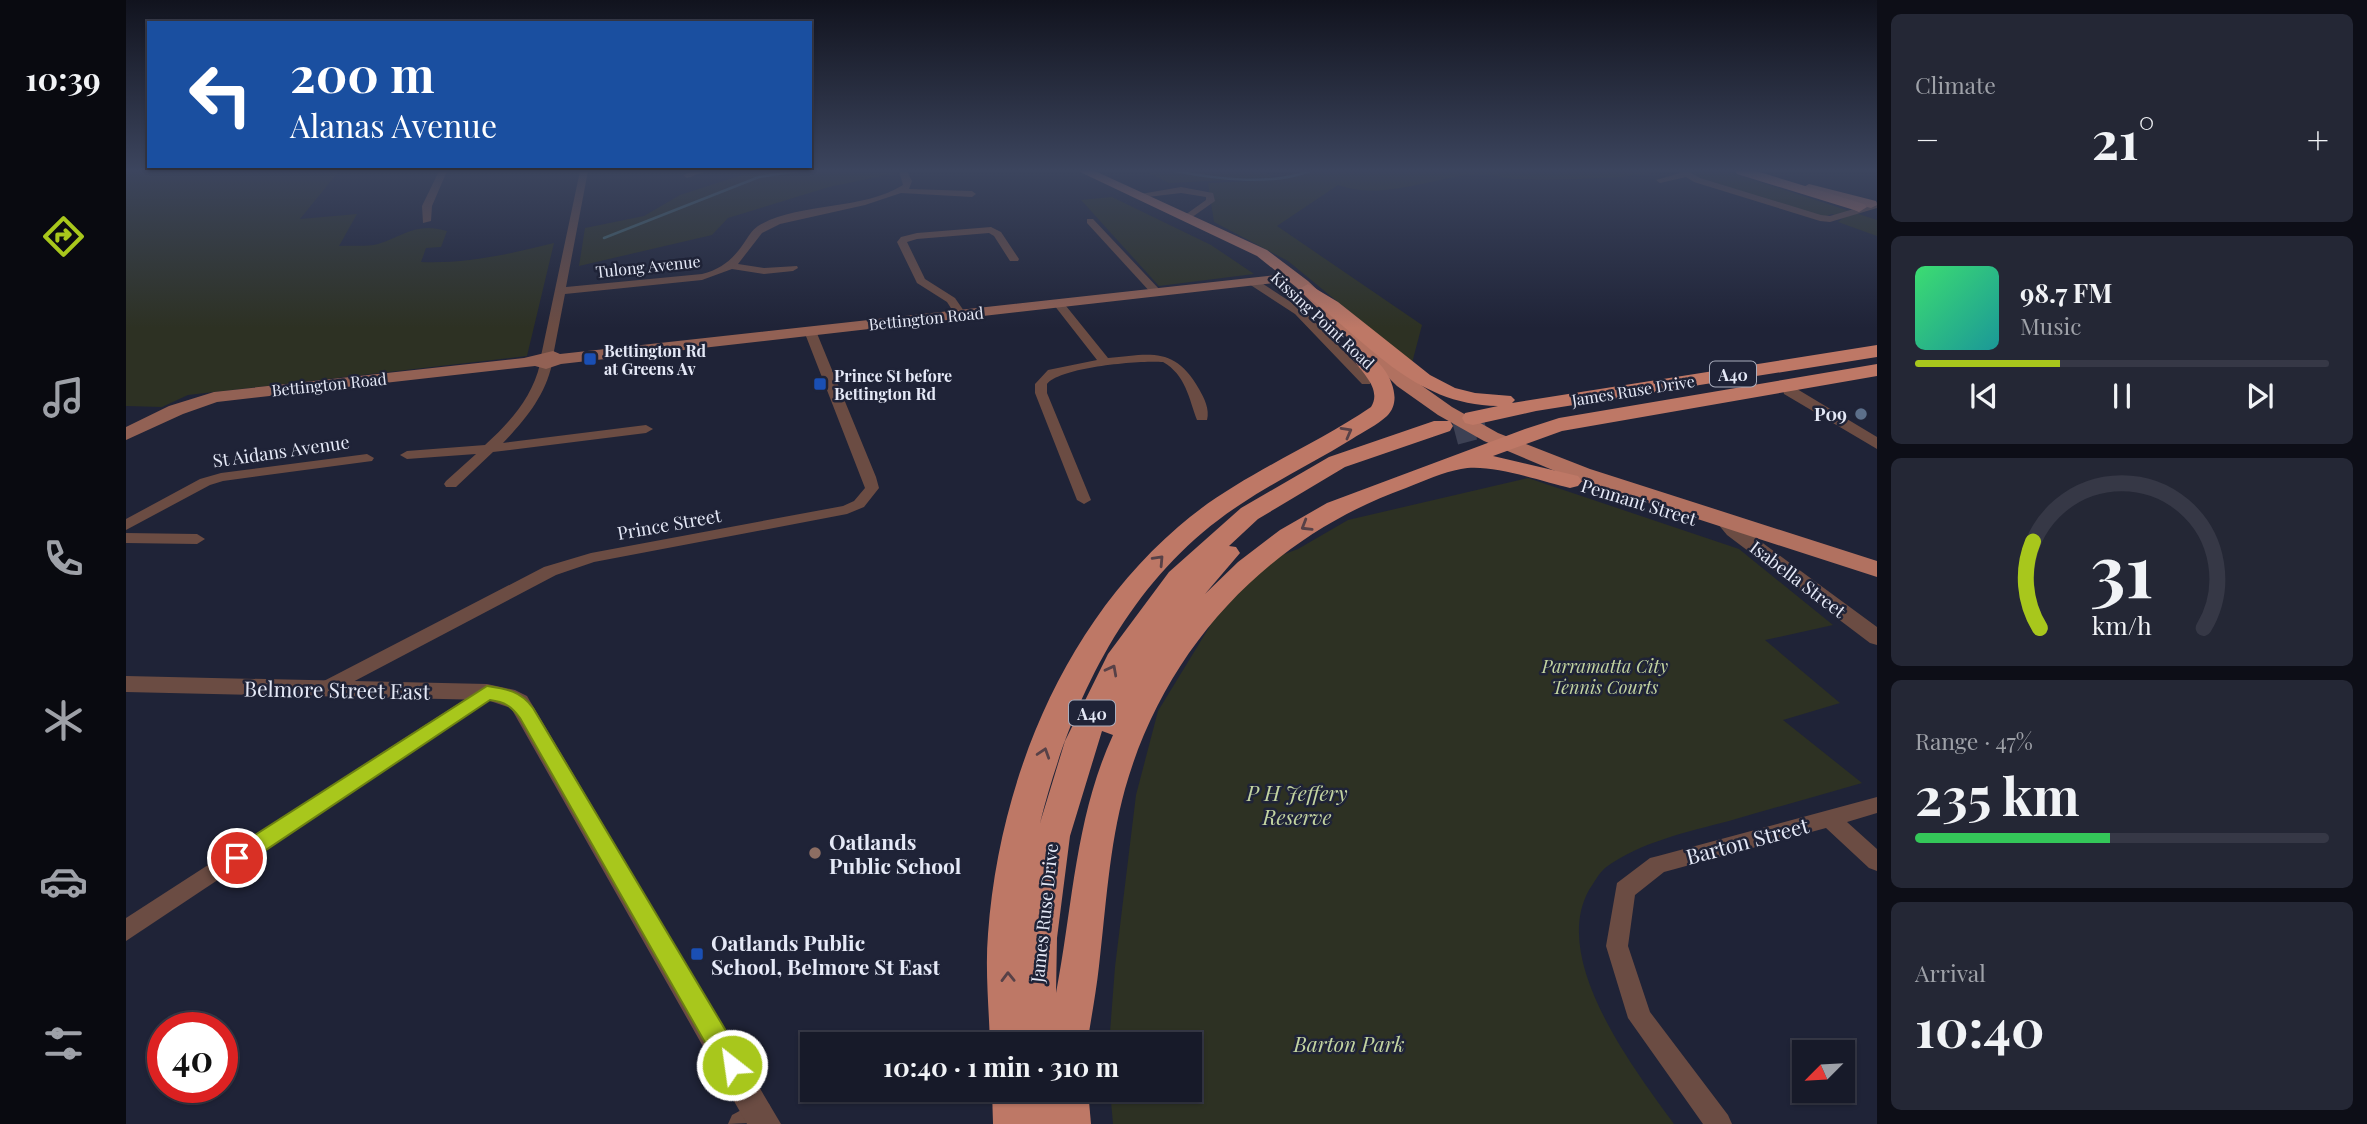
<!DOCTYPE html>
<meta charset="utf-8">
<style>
body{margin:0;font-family:"Playfair Display",serif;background:#242735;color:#f1f3f6;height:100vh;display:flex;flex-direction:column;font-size:26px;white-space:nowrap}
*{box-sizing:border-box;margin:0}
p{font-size:23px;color:#9ea1a8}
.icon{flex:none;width:38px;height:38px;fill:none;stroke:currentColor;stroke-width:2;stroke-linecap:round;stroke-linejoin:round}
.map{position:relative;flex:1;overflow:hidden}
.side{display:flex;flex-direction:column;gap:14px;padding:14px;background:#0d0e17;width:490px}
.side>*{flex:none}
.hud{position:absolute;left:21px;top:21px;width:665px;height:147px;border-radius:0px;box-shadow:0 2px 5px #0004,0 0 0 2px #363846;background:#1a4fa0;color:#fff;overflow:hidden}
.needle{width:46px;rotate:246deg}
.controls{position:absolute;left:1666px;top:1040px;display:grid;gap:14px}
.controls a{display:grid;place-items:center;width:63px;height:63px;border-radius:0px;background:#171a29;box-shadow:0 2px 5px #0004,0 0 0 2px #363846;font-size:35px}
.speed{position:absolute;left:21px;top:1012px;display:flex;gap:14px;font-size:35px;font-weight:700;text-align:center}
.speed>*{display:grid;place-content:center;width:91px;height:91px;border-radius:50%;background:#171a29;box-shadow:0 2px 5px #0004,0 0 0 2px #363846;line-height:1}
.speed .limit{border:10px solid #d22;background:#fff;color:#111}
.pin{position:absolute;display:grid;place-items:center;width:60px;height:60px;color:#fff;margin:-30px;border:4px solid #fff;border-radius:50%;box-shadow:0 2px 7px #0007}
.me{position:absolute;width:77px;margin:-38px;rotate:330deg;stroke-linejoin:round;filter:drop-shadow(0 0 5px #0008)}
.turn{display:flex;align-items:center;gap:24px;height:147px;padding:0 28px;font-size:32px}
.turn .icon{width:91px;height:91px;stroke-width:2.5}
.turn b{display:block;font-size:49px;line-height:60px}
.big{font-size:52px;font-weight:700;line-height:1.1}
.side .card{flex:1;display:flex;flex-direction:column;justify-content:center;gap:10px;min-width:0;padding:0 24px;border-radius:10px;background:#242735}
.side .dial{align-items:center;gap:0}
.dial svg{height:182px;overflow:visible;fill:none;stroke:#363846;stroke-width:7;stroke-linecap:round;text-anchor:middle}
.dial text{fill:#f1f3f6;stroke:none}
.song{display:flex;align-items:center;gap:21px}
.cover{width:84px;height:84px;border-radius:10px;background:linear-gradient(135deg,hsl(140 70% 55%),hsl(180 70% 35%))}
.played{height:7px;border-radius:4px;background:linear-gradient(90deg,#a8c71c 35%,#363846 35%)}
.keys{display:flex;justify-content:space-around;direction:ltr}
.heat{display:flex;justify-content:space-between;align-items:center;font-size:38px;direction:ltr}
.charge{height:10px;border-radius:5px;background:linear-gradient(90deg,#34c759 47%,#363846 0)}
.trip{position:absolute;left:674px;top:1032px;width:402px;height:70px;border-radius:0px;background:#171a29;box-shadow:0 2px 5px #0004,0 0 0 2px #363846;font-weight:700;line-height:70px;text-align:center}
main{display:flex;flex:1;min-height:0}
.tabs{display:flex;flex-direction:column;width:126px;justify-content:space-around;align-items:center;background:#090a10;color:#9ea1a8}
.tabs .icon{width:49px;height:49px}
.tabs .on{color:#a8c71c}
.tabs b{font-size:32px;color:#f1f3f6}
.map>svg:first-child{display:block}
.green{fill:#2d3123}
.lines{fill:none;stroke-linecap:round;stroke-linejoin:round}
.stream{stroke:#47696c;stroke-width:2.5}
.trunk-tunnel-far1{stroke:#3d4154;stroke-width:19;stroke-dasharray:19 10;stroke-linecap:butt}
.trunk-tunnel{stroke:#3d4154;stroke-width:24;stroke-dasharray:24 12;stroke-linecap:butt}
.minor{fill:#6b4c43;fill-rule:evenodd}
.tertiary{fill:#6b4c43;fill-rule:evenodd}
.secondary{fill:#926154;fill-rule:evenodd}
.primary{fill:#b17160;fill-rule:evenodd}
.trunk{fill:#be7866;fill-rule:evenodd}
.oneway{stroke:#574147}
.route{fill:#a8c71c;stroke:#6d8112;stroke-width:2}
.transit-dot{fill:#1a4fb4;stroke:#1f2337;stroke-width:2.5}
.service-dot{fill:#5c6f8a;stroke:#1f2337;stroke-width:2.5}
.education-dot{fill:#8d6e63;stroke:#1f2337;stroke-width:2.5}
.labels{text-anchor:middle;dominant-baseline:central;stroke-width:5;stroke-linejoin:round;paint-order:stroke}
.far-street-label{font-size:16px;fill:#e5e9f7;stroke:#1f2337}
.far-poi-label{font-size:16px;font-weight:bold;fill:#e5e9f7;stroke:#1f2337;text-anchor:start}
.shield{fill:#1f2337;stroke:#aaaebd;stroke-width:2}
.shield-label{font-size:16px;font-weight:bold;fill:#e5e9f7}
.poi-label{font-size:18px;font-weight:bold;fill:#e5e9f7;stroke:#1f2337;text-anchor:end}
.street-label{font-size:18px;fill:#e5e9f7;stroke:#1f2337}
.park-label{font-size:18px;font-style:italic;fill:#c3d4a1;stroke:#1f2337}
.near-street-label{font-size:21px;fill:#e5e9f7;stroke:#1f2337}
.near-park-label{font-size:21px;font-style:italic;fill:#c3d4a1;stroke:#1f2337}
.near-poi-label{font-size:21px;font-weight:bold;fill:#e5e9f7;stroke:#1f2337;text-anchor:start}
</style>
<main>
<nav class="tabs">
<b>10:39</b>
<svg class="icon on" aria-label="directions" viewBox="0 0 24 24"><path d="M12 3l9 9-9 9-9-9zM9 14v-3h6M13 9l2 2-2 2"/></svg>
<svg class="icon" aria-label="music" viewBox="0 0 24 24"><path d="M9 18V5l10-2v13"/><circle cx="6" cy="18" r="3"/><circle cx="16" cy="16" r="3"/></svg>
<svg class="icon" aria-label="phone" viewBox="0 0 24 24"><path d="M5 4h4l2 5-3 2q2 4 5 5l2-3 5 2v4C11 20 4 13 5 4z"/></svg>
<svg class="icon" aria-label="climate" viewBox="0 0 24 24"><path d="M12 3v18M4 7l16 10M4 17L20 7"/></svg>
<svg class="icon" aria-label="car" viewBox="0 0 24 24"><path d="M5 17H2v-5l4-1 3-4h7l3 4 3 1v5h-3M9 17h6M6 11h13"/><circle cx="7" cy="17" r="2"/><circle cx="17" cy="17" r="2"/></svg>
<svg class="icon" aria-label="filters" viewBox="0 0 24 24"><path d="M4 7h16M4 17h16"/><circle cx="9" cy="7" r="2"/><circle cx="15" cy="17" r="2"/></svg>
</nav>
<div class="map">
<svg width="1751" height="1124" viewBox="0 0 1751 1124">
<rect width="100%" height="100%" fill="#1f2337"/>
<g class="green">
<path d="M0,171H213L174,219L231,214L213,246C225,245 240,247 252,244C279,235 291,222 321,231L315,247L300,248L295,262C340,264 384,254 428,243L401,356L62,395L36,407L0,406Z"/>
<path d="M667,171L770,173L703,187L602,218L586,235L453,266L459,228L518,216L554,195L616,175Z"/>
<path d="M1019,171H1138L1147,178L1176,171H1538C1488,180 1437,180 1387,179C1375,178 1362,173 1350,174C1305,178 1255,201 1212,185L1151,226L1296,325L1286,363L1162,261L1088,222L1082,183L1130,181L1141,178L1043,183Z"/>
<path d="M1564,171H1600L1751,220V236L1712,222L1717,218L1706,214L1697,217L1579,181Z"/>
<path d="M986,197L1085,245L1128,274L1033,286L955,200Z"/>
<path d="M1402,478L1613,549L1707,625L1639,640L1714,703L1657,720L1736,783C1692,796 1647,808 1603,821C1561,832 1514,842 1479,868C1472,874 1468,883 1463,890C1424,960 1508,1069 1548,1124H987L984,1090H1064V1045H983L989,967L1010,795L1032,711L1087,621L1143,560L1172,549L1222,520Z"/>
</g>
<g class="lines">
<g class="stream">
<path d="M1049,171C1091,179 1144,186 1184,171"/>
<path d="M478,238L633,177L672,171"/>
</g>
<path class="trunk-tunnel-far1" d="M1341,430L1361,425"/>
<path class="trunk-tunnel" d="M1329,433L1348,428"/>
<g class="minor">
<path d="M313,171H321L306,206L305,221L297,223L296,206Z"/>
<path d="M454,171H462L440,287L576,274C596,269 607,259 618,243C622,237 626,230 632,226C671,202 736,211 777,185L773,171H781L786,181L783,189L846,191L850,194L846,197L775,193L739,205L654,224L636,233L612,264L638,268L671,266L672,268L667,271L638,274L606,269L576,280L439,294L427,356L421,360L415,356Z"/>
<path d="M568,171H581L561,178L557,175Z"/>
<path d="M1552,171H1562L1574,178L1695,215L1704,216L1751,202V208L1704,222L1694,221L1568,182L1560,177L1534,183L1530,180L1554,173Z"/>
<path d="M1055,187L1087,193L1089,201L1062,220L1059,219V215L1080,200V197L1055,193L1013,198L1009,195Z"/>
<path d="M961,219H967L1034,290V294H1026L961,223Z"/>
<path d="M865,227L875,232L893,259L892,261H884L868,236L863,233L791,239L781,242L799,279L829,298L840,314L830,316L821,302L791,283L771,242L775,237L791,233Z"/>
<path d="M1123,280H1131L1177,310L1244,378V384H1236L1169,314L1123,284Z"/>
<path d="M928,301H936L982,358C1024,354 1049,346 1073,389C1078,398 1084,409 1081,420H1071C1063,399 1060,375 1037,362C1015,360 934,367 921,384V393L965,500L958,504L951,500L909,393V384L922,370L971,360L928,305Z"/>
<path d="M684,328L690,331L750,477L753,488L738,507L721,514L468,562L430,575L204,694H192L189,689L192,684L418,567L465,553L717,506L728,501L739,488L678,331Z"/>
<path d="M420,360L426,364C419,396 399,420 377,443L520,425L527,429L520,433L367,452L330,487H320L318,484L320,481L350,454L281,459L274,455L281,451L359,445C384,422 406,398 414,364Z"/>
<path d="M241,454L248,458L246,461L97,481L84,485L0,530V519L74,479L95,473Z"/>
<path d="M0,533L71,534L79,539L71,544L0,543Z"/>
<path d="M361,685L367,687L370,692L367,697L0,941V918Z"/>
<path d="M1751,797V813L1721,822L1751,849V871L1743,868L1700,828L1538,872L1509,895L1502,946L1524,1012L1602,1115L1606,1124H1577L1502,1018L1480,946L1491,883L1524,858L1532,856Z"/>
<path d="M634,1100L643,1104L647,1113L643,1122L602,1124L606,1115Z"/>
</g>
<g class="tertiary">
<path d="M1664,380L1669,382L1671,389L1751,437V449L1658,394L1656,385Z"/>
<path d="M1596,513L1602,514L1615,527L1751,627V645L1744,643L1601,535L1587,518Z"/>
<path d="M0,676L361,684L389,690L401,696L655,1124H621L385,708L361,700L0,692Z"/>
</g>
<path class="secondary" d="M1169,273L1176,277L1174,280L435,364L420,369L409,366L91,402L57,414L0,440V427L43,406L88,392L398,358L427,351L434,354Z"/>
<g class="primary">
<path d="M952,171H969L1141,250L1182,281L1285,378L1326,407L1372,433L1464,469L1751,561V577L1448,479L1358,441L1312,415L1271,386L1170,287L1131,256Z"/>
<path d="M1683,184L1750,201L1751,205L1745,208L1678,191L1676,188Z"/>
</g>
<g class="trunk">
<path d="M1609,171H1630L1738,204L1741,207L1733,212L1728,210L1611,174Z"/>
<path d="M1182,284L1212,302L1304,375L1329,388L1349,393L1385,396L1389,400L1386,403L1751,345V357L1410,411L1347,425L1339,423L1336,418L1339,413L1372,406C1286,405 1240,339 1176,293L1173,289Z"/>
<path d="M1237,353C1257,358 1281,397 1261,416C1251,425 1237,432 1226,439C1189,462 1151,480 1115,504C1003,577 946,697 914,823L939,741L982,654L1043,572L1115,508L1203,457L1308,421H1324L1327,426L1324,431L1219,467L1132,519L1103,546L1110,547L1114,553L1079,594L1112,562L1154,530L1201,503L1399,429L1433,418L1751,364V376L1436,431L1367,456L1452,476L1456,481L1452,486L1444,488C1415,481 1364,463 1335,469C1317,472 1298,481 1280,488C1143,537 1039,647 999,789C983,847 980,907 973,966C970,993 965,1019 961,1045H864C863,1008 859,970 862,934C873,783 936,627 1052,527C1109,477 1183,449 1245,407C1256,389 1237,374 1227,359L1230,355ZM976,731L987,735C949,818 947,905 930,993L931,938L944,836Z"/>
<path d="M866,1090H962L965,1124H867Z"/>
</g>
</g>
<defs><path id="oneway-chevron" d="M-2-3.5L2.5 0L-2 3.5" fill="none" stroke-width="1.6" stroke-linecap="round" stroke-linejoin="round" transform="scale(1.75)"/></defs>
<g class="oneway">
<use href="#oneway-chevron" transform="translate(1221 432) rotate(-29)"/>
<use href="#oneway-chevron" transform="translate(1180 526) rotate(149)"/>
<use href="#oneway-chevron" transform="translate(1033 560) rotate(-47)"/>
<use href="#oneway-chevron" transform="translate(986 670) rotate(-62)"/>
<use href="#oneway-chevron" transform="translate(918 753) rotate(-72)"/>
<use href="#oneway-chevron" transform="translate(882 977) rotate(-91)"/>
</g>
<linearGradient id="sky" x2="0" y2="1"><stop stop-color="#11131e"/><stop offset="0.52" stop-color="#3c455e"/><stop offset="1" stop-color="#3c455e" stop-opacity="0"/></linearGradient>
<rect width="1751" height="328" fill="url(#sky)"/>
<path class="route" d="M361,686C381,689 395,691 407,708L615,1056L619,1065L615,1074L606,1077L597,1074L394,718C385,706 379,702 364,700L119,864L111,867L104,864L100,858L104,851Z"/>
<g class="transit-dot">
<rect x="457" y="352" width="14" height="14" rx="3.5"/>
<rect x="687" y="377" width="14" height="14" rx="3.5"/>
<rect x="564" y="947" width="14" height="14" rx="3.5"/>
</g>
<circle class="service-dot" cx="1735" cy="414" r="7"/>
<circle class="education-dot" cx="689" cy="853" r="7"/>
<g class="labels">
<g class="far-street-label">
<text transform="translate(522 266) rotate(-6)">Tulong Avenue</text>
<text transform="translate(800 318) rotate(-6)">Bettington Road</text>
<text transform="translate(1197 320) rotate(43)">Kissing Point Road</text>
<text transform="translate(203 384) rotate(-6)">Bettington Road</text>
<text transform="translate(1507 390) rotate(-9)">James Ruse Drive</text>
</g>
<g class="far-poi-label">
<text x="478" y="350">Bettington Rd<tspan x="478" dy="18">at Greens Av</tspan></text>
<text x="708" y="375">Prince St before<tspan x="708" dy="18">Bettington Rd</tspan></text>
</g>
<g class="shield">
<rect x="1584" y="361.5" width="46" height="25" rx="5"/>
<rect x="943" y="700.5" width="46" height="25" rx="5"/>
</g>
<g class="shield-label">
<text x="1607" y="374">A40</text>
<text x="966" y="713">A40</text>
</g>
<g class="poi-label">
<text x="1721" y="414">P09</text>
</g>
<g class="street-label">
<text transform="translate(155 451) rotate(-8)">St Aidans Avenue</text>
<text transform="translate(1513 502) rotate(17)">Pennant Street</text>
<text transform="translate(543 524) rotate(-10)">Prince Street</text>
<text transform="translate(1672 579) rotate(37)">Isabella Street</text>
<text transform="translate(918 913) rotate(-84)">James Ruse Drive</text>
</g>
<g class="park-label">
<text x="1479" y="666">Parramatta City<tspan x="1479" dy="21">Tennis Courts</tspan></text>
</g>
<g class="near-street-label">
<text transform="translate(211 689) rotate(1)">Belmore Street East</text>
<text transform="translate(1621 840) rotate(-15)">Barton Street</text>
</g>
<g class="near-park-label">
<text x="1171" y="792">P H Jeffery<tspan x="1171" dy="24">Reserve</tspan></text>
<text x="1223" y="1043">Barton Park</text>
</g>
<g class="near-poi-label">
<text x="703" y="841">Oatlands<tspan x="703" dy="24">Public School</tspan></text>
<text x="585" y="942">Oatlands Public<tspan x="585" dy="24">School, Belmore St East</tspan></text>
</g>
</g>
</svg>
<div class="controls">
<a><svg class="needle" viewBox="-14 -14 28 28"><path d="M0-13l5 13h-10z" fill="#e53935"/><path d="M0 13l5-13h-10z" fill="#9ea1a8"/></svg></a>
</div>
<div class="speed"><div class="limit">40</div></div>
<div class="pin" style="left:111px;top:858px;background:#d93025"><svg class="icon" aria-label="arrive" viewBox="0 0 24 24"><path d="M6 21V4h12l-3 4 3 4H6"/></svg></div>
<svg class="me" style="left:606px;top:1065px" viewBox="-20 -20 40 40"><circle r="17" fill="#a8c71c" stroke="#fff" stroke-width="3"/><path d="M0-11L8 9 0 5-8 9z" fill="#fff"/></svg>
<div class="trip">10:40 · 1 min · 310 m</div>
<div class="hud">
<div class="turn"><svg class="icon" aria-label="left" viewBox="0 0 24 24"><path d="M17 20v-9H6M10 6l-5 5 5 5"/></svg><div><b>200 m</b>Alanas Avenue</div></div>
</div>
</div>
<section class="side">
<div class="card"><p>Climate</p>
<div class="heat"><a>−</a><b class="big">21°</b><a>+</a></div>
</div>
<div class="card">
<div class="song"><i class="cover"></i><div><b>98.7 FM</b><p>Music</p></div></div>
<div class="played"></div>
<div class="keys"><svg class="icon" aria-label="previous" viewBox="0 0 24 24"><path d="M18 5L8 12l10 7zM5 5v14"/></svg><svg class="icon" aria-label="pause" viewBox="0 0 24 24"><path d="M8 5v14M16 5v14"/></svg><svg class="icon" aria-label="next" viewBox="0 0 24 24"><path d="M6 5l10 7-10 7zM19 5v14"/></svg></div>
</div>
<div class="card dial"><svg viewBox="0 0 100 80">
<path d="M14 69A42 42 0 1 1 86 69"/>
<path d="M14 69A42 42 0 0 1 11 31" stroke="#a8c71c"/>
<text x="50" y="56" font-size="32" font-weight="700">31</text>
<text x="50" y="72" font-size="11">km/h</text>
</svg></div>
<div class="card"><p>Range · 47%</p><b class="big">235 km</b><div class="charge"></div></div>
<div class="card"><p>Arrival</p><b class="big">10:40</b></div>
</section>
</main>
